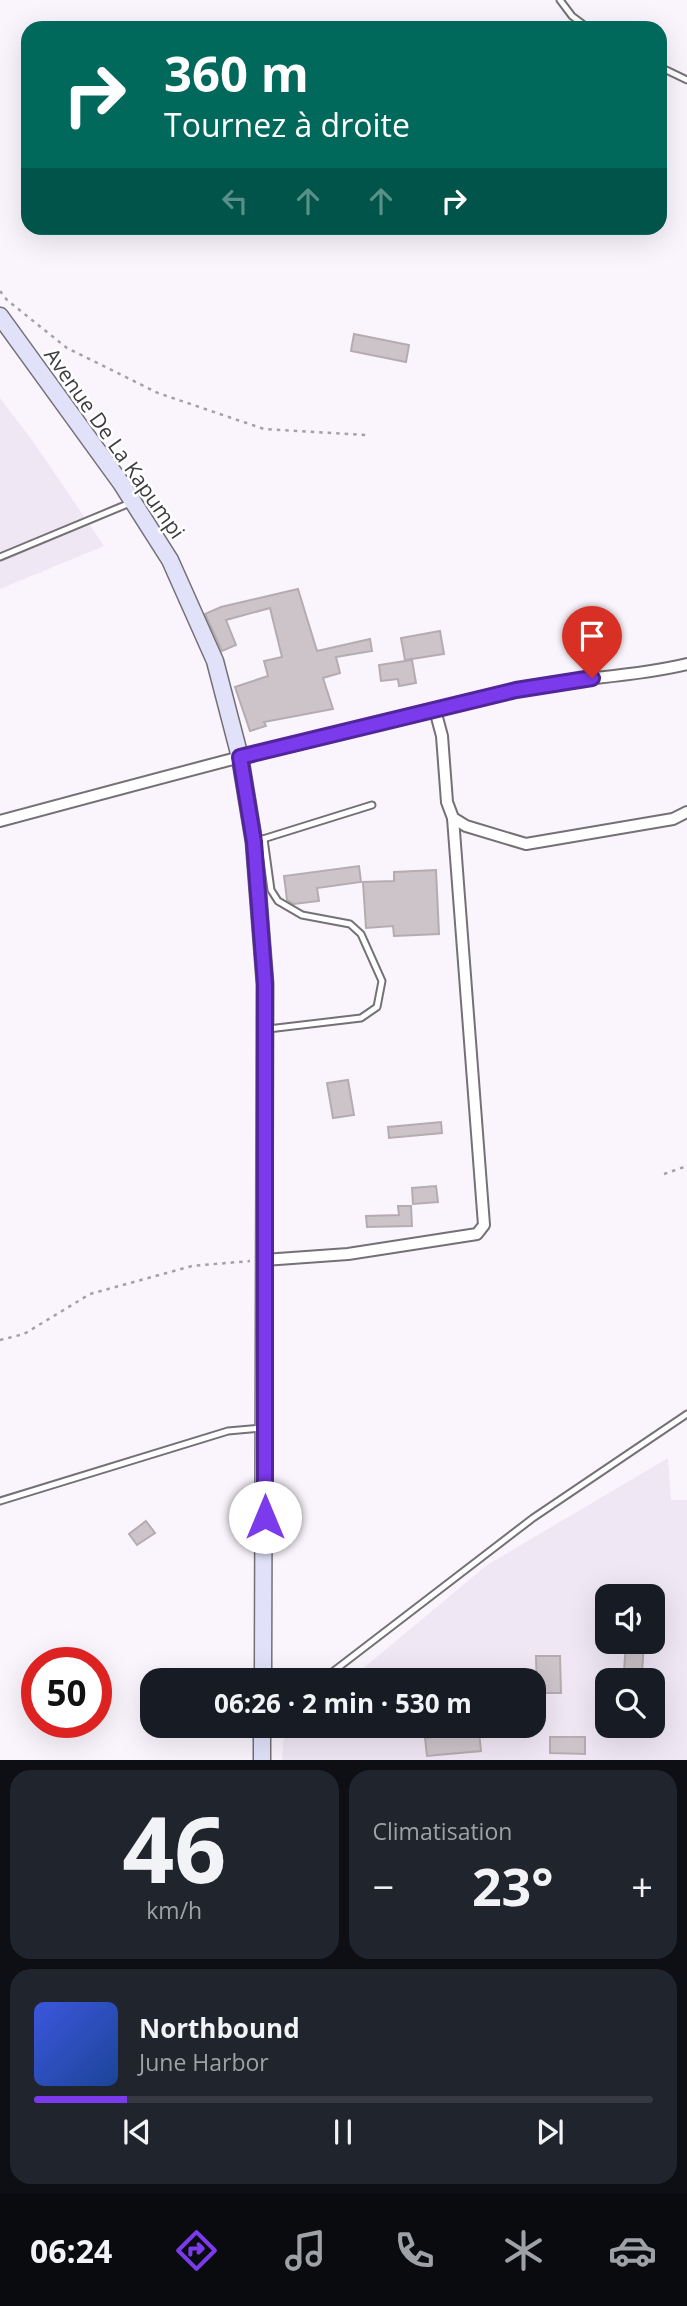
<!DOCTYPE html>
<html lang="fr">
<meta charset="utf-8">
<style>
body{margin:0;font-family:"Open Sans",sans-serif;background:#20242c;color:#f1f3f6;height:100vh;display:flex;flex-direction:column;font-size:26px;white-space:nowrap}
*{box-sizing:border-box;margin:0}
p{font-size:23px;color:#9ea1a6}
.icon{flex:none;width:38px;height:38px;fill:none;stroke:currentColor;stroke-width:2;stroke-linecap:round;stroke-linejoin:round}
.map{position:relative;height:1760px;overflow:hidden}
.details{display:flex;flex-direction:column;gap:10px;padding:10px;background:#0d0f14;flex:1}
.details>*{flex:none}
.guide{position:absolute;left:21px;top:21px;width:646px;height:214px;border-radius:21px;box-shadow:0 7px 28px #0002;background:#00695c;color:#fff;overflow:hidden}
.tools{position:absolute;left:595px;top:1584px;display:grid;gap:14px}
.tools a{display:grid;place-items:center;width:70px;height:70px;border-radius:14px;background:#171b24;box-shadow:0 7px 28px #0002;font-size:35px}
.speed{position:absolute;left:21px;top:1647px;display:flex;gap:14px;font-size:35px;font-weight:700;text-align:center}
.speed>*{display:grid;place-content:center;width:91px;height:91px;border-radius:50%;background:#171b24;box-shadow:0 7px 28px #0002;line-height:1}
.speed .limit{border:10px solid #d22;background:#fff;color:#111}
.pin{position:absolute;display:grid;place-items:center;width:60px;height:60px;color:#fff;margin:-72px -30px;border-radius:50% 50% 50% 0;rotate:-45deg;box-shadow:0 0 7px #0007}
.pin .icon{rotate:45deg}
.me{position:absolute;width:77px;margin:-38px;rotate:0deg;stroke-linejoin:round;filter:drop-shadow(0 0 5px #0008)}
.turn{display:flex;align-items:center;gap:24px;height:147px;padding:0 28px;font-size:32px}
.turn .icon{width:91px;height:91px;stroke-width:2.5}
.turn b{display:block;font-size:49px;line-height:60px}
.lanes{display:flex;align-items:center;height:66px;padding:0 28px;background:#0003;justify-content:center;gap:35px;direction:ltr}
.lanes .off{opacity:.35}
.big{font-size:52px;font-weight:700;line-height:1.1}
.details .tile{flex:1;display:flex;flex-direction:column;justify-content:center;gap:10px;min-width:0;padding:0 24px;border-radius:21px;background:#20242c}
.details .dial{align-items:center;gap:0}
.dial b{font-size:91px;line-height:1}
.song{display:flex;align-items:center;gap:21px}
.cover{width:84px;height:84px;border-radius:10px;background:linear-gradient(135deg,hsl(230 70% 55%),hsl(220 70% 35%))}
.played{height:7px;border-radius:4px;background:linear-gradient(90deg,#7c3aed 15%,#363941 15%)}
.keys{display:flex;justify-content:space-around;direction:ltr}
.heat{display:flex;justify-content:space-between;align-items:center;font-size:38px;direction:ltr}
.details .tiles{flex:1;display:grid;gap:10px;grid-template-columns:1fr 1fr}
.tile:last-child{grid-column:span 2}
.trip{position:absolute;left:140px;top:1668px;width:406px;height:70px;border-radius:21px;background:#171b24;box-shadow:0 7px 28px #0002;font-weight:700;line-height:70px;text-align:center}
.menu{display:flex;height:112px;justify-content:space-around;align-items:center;background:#090b0e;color:#9ea1a6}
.menu .icon{width:49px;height:49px}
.menu .current{color:#7c3aed}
.menu b{font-size:32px;color:#f1f3f6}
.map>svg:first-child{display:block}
.built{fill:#f0e7f5;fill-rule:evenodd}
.building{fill:#ccc4c9;stroke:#b5acb1;stroke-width:2}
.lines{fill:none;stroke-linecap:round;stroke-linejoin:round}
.lane-casing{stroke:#747076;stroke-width:9}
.street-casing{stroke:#747076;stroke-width:14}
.secondary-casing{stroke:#747076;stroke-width:19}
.path{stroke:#a4a1a6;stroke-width:2.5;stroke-dasharray:3.5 5;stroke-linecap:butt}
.lane{stroke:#fff;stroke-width:5}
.street{stroke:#fff;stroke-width:10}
.secondary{stroke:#e1e1fa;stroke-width:16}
.route-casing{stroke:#51269a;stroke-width:18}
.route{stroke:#7c3aed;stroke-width:12}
.labels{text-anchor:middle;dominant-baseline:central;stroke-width:5;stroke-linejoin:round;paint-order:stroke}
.street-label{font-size:21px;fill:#3c3b3e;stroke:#fff}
</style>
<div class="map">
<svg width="687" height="1760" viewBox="0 0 687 1760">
<rect width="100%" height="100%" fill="#faf5fc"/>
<g class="built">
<path d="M0,398L34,443L104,546L0,589Z"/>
<path d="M668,1458L671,1500H687V1760H282L284,1734L294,1726H534V1680H349L487,1565ZM607,1596H653V1642H607ZM607,1680H653V1726H607Z"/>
</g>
<g class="building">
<path d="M354,334L409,345L406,362L351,351Z"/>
<path d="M298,589L317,651L370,639L372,651L336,657L340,673L323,678L333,709L264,722L266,726L250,731L235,687L268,676L264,661L282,657L270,608L226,620L236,645L222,651L205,614L221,607Z"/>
<path d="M440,631L444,654L405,660L401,638Z"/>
<path d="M412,660L416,683L399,686L398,679L381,681L379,665Z"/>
<path d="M359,866L361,882L317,888L319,901L294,904L287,900L284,876Z"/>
<path d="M436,870L439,934L394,936L393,926L366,928L363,882L394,881V872Z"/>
<path d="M348,1080L354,1115L333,1118L327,1083Z"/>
<path d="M441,1122L442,1133L389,1138L388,1127Z"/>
<path d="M436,1186L438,1202L413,1204L412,1188Z"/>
<path d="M398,1206H411L412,1226L367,1227L366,1216L399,1215Z"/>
<path d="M146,1521L155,1533L137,1545L129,1534Z"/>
<path d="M626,1643L644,1644L642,1672L624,1671Z"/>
<path d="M536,1656H560L561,1693H537Z"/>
<path d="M479,1732L481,1751L427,1756L425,1738Z"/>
<path d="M550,1737H585V1754L550,1753Z"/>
</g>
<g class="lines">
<g class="lane-casing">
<g id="lane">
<path d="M560,0L572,16L588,28"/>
<path d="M660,67L687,80"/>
<path d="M0,557L130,503"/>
<path d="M263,839L372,805"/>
<path d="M264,839L271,890L278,901L302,915L350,924L361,934L382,981L377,1007L361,1018L268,1029"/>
<path d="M0,1501L228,1431L262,1428"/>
<path d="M322,1680L533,1518L687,1414"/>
</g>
</g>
<g class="street-casing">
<g id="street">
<path d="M435,710L442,736L447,802L453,818L466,826L526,844L673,819L687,812"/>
<path d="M0,821C171,775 342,729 514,690C571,677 630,678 687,664"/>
<path d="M264,1260L348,1254L477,1234L484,1225L453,818"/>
</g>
</g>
<g class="secondary-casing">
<g id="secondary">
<path d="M0,316L121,483L170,560L215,661L240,757L254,842L265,984L263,1680"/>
<path d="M262,1760V1726"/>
</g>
</g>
<g class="path">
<path d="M0,291L7,300L67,348L158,393L264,429L367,435"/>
<path d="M664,1174L687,1166"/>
<path d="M0,1340L24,1334L90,1294L192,1266L250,1261"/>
</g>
<use href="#lane" class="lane"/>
<use href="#street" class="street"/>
<use href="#secondary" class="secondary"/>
</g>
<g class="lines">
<g class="route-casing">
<path id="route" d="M265,1517V984L254,842L240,757L516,690L592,678"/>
</g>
<use href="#route" class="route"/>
</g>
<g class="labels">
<g class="street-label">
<text transform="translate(115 443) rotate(55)">Avenue De La Kapumpi</text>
</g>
</g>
</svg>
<div class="tools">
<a><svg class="icon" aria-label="sound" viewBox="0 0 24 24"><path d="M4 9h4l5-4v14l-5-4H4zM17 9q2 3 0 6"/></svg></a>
<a><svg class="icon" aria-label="search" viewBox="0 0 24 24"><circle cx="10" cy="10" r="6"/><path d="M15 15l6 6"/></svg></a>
</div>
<div class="speed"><div class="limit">50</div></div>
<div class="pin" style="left:592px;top:678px;background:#d93025"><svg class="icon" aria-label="arrive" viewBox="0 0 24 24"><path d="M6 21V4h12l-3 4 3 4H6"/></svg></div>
<svg class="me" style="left:265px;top:1517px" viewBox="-20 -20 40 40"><circle r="19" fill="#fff"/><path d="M0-13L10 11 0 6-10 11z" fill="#7c3aed"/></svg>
<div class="trip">06:26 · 2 min · 530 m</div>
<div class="guide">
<div class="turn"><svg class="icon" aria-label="right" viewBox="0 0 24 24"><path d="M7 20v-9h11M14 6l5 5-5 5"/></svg><div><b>360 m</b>Tournez à droite</div></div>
<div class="lanes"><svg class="icon off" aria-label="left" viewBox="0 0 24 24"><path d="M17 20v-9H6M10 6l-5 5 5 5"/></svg><svg class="icon off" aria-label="ahead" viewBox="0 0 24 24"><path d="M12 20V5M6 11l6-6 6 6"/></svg><svg class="icon off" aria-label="ahead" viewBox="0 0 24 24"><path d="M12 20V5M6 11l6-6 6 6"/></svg><svg class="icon" aria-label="right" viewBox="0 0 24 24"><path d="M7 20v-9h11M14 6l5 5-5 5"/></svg></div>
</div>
</div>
<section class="details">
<div class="tiles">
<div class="tile dial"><b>46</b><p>km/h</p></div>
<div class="tile"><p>Climatisation</p>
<div class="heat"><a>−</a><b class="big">23°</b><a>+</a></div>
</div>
<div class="tile">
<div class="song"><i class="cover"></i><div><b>Northbound</b><p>June Harbor</p></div></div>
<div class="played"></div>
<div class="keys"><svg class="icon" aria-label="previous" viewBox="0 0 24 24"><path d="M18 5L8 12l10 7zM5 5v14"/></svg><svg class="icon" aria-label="pause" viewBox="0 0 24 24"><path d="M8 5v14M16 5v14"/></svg><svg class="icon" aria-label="next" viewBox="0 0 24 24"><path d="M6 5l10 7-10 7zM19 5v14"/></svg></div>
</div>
</div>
</section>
<nav class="menu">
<b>06:24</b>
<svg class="icon current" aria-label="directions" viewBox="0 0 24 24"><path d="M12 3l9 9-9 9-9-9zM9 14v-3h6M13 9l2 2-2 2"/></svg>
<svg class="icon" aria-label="music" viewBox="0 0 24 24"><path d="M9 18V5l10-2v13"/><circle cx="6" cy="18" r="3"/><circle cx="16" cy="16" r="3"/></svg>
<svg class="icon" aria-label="phone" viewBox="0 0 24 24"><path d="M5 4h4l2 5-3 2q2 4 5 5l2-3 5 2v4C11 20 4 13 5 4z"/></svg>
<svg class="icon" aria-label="climate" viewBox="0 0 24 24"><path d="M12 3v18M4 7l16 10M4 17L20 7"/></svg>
<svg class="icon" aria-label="car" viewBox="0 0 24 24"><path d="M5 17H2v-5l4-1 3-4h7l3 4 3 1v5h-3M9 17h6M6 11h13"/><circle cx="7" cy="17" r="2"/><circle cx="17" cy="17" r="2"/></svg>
</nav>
